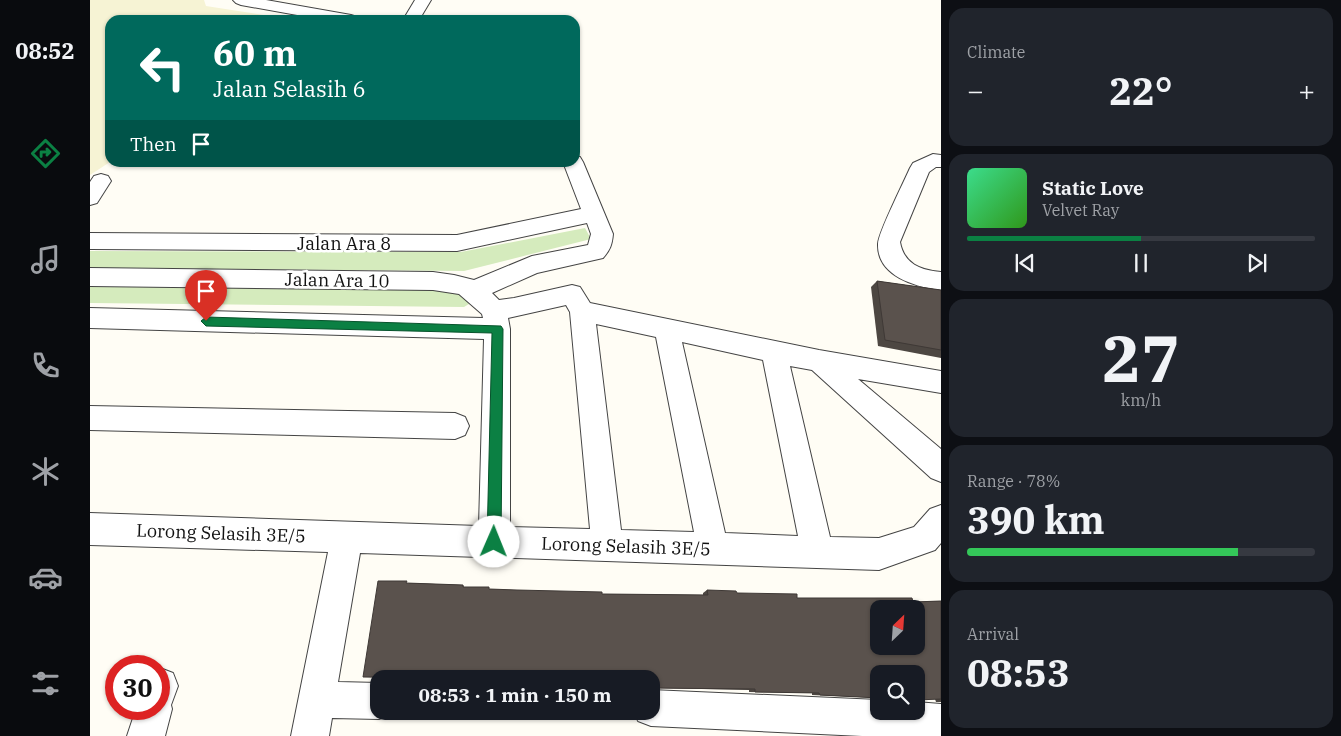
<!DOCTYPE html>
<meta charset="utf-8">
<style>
body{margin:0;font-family:"IBM Plex Serif",serif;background:#20242c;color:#f1f3f6;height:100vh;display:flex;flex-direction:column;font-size:19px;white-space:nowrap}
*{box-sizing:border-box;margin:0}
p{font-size:16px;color:#9ea1a6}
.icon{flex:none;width:28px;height:28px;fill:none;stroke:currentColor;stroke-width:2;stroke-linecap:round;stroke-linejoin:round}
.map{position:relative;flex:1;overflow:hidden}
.side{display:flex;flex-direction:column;gap:8px;padding:8px;background:#0d0f14;width:400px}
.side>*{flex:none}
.top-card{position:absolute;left:15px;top:15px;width:475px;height:152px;border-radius:15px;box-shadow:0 1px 4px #0004;background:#00695c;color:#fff;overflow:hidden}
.needle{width:32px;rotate:25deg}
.buttons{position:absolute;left:780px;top:600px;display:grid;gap:10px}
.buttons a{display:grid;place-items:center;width:55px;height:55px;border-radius:10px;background:#171b24;box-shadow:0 1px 4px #0004;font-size:25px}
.speed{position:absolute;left:15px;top:655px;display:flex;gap:10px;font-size:25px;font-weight:700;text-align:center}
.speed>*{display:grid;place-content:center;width:65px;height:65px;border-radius:50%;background:#171b24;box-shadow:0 1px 4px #0004;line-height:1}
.speed .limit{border:8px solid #d22;background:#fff;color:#111}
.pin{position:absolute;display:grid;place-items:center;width:42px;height:42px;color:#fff;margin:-51px -21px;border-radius:50% 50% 50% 0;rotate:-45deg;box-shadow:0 0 5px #0007}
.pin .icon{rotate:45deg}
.me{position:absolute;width:55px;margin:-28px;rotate:1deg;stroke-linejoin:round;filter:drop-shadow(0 0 4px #0008)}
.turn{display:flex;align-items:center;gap:18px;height:105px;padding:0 25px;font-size:22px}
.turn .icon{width:65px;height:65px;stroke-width:2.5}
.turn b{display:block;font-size:35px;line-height:42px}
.then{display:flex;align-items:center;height:48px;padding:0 25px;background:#0003;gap:10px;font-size:19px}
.big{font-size:38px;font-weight:700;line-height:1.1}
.side .tile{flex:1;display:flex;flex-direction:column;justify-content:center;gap:8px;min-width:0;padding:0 18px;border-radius:15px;background:#20242c}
.side .dial{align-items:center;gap:0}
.dial b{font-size:65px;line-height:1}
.song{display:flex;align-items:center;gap:15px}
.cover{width:60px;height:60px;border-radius:8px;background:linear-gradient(135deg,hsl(150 70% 55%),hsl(110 70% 35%))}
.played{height:5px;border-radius:2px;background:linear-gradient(90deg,#0b8043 50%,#363941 50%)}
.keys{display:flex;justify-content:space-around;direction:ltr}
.heat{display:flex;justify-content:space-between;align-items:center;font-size:28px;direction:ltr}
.charge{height:8px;border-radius:4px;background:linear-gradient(90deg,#34c759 78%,#363941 0)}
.trip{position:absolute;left:280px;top:670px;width:290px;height:50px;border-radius:15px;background:#171b24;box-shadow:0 1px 4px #0004;font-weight:700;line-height:50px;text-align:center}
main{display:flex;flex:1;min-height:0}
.menu{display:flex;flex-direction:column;width:90px;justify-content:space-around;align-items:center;background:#090b0e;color:#9ea1a6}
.menu .icon{width:35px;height:35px}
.menu .current{color:#0b8043}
.menu b{font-size:22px;color:#f1f3f6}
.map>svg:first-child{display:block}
.farmland{fill:#f6f3d4}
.green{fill:#d5ebbd}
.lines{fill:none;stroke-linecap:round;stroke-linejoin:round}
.minor-casing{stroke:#444;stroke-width:2}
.minor{fill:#fff;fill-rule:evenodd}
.wall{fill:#4d4742}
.building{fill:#5a524d;stroke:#3f3936;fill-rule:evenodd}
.route{fill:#0b8043;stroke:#07532c}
.labels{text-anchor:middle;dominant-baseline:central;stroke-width:5;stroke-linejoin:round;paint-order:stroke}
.street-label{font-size:18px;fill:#111;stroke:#fff}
</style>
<main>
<nav class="menu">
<b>08:52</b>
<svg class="icon current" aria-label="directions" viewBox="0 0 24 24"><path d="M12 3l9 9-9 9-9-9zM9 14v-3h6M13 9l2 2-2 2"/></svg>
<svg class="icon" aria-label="music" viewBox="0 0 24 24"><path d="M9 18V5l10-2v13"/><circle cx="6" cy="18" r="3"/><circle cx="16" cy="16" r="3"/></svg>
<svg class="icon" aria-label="phone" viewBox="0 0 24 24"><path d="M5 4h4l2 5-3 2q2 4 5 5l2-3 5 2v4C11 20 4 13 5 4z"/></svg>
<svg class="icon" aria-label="climate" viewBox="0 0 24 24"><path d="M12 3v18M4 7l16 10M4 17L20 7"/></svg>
<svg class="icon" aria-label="car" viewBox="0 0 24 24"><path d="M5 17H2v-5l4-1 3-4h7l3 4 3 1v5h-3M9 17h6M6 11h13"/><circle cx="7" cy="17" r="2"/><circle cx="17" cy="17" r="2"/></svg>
<svg class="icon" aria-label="filters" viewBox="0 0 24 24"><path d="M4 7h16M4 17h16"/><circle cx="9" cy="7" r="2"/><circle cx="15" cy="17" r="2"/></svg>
</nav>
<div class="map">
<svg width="851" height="736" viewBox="0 0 851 736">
<rect width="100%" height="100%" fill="#fffdf5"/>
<path class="farmland" d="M0,0H114L116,6L193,18L190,20H20V162L0,175Z"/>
<g class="green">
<path d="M495,228L501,239L374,271L0,268V251L371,252Z"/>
<path d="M0,286L355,289C365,291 377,292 379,304L374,307L0,303Z"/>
</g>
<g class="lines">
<g class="minor-casing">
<g id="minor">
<path d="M143,0H176L261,15L267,17L269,20H235L151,5L146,3Z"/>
<path d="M325,0H341L329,20H313Z"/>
<path d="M843,154L851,155V167H846L839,172L810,242C814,264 830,270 851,272V290C825,287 787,276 788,244C788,233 814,182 820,168L823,163Z"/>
<path d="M485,156L490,157L493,162L523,234C522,245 520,250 513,258L447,273L402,293L409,300L424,298L482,285L490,287L500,303L729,350L851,371V393L768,379L851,449V482L841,478L722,370L700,366L740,537L789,538L824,527L840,509L851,505V543L845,550L789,570L270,553L248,682L289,683V711H303L302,714L289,719L242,718L239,736H201L238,552L0,545V513L389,526L394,339L0,328V308L393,318L392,314L369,294L343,290L0,286V268L343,272L364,275L384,280L442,256L498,245L501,234L497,223L367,251L0,249V233L367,235L491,209L473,162H485ZM476,305L480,312L500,529L420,527V329L418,318ZM506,324L566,337L604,532L531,530ZM592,342L673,360L708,536L635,533Z"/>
<path d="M11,174L18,176L21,181L7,203L0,205V182L4,176Z"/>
<path d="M0,406L365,413L375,417L379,426L375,435L365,439L0,430Z"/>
<path d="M70,668L83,673L88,686L81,705L82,709L75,736H37L46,709H69Z"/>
<path d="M561,690L789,700V711H826V702L851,704V736H772L561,726L548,721L544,711H561Z"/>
</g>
</g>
<use href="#minor" class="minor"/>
</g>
<g class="wall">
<path d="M787,281L851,290V358L788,346L781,287Z"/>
<path d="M319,583L373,585L374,587L399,589L512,594L613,595V593L617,590L647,593L707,598L823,602L851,601V702H846L845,699L789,674V698L722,695V693L659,692V690L564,688L273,677Z"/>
</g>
<g class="building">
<path d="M787,281L851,290V350L795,340Z"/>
<path d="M288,581H317L316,583L373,585V587H399V589L427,590L512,592V594L618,595L617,590L646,591L647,593L707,594V598H822L823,602L851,601V699L826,700V674H789V698L730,695L729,693L665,692V689L564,688L562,694H561V679H303L304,677H273ZM789,609H826V646H789Z"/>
</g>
<path class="route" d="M116,317L411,326L413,329L411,542L409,546L404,548L399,546L397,542L402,333L116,326L111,321Z"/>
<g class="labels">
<g class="street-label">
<text x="254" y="243">Jalan Ara 8</text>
<text transform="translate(247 280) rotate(1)">Jalan Ara 10</text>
<text transform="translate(131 533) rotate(2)">Lorong Selasih 3E/5</text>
<text transform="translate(536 546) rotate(2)">Lorong Selasih 3E/5</text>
</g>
</g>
</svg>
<div class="buttons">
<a><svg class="needle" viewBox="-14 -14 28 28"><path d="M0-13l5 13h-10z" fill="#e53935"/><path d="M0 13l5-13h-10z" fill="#9ea1a6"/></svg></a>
<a><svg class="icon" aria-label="search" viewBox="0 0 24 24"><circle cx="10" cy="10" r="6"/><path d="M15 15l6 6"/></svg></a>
</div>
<div class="speed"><div class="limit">30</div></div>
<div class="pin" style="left:116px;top:321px;background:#d93025"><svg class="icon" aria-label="arrive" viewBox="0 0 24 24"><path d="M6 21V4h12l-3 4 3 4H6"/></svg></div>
<svg class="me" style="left:404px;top:542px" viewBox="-20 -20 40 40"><circle r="19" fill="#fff"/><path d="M0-13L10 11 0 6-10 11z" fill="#0b8043"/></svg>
<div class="trip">08:53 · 1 min · 150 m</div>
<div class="top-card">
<div class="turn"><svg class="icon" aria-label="left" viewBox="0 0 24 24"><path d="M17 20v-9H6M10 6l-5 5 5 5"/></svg><div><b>60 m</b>Jalan Selasih 6</div></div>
<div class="then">Then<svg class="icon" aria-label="arrive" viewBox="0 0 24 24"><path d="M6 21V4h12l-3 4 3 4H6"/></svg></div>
</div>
</div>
<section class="side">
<div class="tile"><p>Climate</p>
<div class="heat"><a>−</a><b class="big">22°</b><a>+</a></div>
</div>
<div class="tile">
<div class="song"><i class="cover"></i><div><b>Static Love</b><p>Velvet Ray</p></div></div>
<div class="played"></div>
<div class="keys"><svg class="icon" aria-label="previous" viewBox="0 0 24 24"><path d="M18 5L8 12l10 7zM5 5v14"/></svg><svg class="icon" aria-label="pause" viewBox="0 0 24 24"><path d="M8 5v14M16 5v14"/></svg><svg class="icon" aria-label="next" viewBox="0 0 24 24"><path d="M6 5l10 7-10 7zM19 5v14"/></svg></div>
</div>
<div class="tile dial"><b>27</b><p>km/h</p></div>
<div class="tile"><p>Range · 78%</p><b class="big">390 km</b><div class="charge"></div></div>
<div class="tile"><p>Arrival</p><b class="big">08:53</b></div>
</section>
</main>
